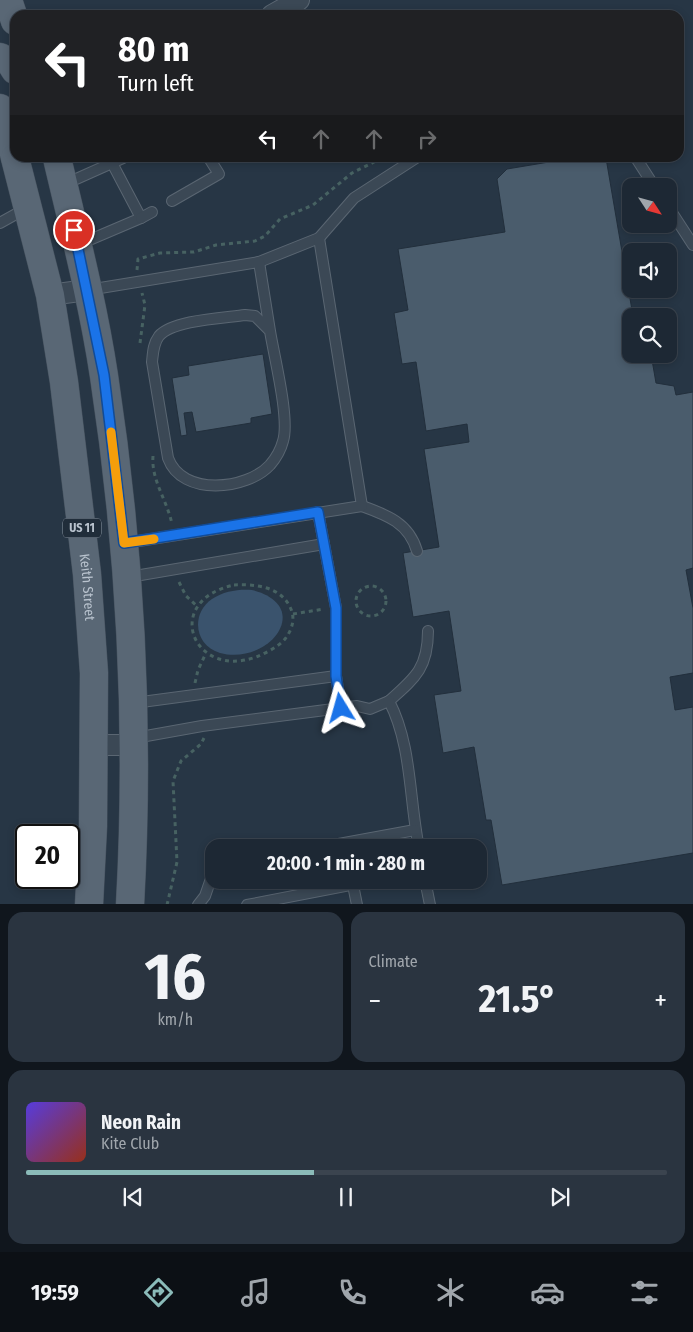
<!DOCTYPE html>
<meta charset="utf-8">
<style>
body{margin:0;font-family:"Fira Sans Condensed",sans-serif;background:#2a3440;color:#f1f3f6;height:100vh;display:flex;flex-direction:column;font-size:19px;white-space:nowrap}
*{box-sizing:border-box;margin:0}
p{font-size:16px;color:#a0a6ac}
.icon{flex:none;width:28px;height:28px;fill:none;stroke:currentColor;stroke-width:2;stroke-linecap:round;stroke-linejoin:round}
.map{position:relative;height:904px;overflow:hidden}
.details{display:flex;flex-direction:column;gap:8px;padding:8px;background:#10161d;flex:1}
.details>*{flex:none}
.hud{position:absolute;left:10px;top:10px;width:674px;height:152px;border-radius:15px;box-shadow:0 2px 8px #0003,0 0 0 1px #3b444f;background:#202124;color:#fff;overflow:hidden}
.needle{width:32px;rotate:126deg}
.fabs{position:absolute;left:622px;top:178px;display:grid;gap:10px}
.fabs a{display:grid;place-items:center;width:55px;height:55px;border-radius:10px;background:#1d2834;box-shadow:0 2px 8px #0003,0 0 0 1px #3b444f;font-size:25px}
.speed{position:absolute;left:15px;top:824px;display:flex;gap:10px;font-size:25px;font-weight:700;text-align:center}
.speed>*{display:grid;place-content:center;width:65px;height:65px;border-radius:50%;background:#1d2834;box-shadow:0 2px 8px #0003,0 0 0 1px #3b444f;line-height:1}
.speed .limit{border:2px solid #111;border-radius:8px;background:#fff;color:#111}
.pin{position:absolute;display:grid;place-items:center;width:42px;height:42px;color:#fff;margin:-21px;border:2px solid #fff;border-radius:50%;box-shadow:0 1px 5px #0007}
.me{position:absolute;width:55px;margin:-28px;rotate:352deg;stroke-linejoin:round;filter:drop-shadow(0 0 4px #0008)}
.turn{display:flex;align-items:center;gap:18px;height:105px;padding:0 25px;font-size:22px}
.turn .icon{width:65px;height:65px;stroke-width:2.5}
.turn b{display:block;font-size:35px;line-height:42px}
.lanes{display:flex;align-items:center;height:48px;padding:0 25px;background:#0003;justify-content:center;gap:25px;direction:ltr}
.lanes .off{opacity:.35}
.big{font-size:38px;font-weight:700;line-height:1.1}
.details .card{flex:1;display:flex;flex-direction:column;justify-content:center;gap:8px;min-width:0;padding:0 18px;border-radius:15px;background:#2a3440}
.details .dial{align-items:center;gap:0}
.dial b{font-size:65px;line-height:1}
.song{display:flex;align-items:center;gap:15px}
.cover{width:60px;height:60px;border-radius:8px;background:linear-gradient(135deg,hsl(250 70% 55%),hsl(10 70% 35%))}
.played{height:5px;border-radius:2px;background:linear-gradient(90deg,#8bbbb9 45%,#3b444f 45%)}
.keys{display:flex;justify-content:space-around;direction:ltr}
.heat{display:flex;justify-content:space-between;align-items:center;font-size:28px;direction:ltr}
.details .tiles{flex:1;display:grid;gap:8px;grid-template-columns:1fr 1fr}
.card:last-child{grid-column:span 2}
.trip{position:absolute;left:205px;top:839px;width:282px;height:50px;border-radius:15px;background:#1d2834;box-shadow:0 2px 8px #0003,0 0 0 1px #3b444f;font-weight:700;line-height:50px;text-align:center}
.menu{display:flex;height:80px;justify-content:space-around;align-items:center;background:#0c1015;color:#a0a6ac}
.menu .icon{width:35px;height:35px}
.menu .on{color:#8bbbb9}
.menu b{font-size:22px;color:#f1f3f6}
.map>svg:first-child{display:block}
.water{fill:#3a536d}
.building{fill:#4a5c6c;stroke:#222f3c}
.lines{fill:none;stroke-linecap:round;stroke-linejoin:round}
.lane-casing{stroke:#5a6672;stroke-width:12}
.street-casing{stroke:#5a6672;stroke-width:22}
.primary-casing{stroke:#45515e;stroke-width:29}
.path{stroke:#476262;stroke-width:3;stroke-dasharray:4 4;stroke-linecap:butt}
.lane{stroke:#3b4855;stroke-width:10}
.street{stroke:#3b4855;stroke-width:20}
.primary{stroke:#596775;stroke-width:28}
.route-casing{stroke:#114b97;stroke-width:12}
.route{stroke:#1a73e8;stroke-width:9}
.slow{stroke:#f59e0b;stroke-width:9}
.labels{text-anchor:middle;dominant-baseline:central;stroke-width:4;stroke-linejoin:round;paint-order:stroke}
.shield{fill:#202d3a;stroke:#8b96a2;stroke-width:1}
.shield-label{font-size:12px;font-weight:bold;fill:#b9c3ce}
.street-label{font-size:14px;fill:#b9c3ce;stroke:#202d3a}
</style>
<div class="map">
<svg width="693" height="905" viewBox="0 0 693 905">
<rect width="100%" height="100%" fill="#273645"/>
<path class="water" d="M252,590C315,606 269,666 220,653C195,646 190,614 212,599C224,591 239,589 252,590Z"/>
<g class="building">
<path d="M573,158H606L633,316L631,354H651L656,383L674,386L676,395L693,392V568L686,570L693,608V673L670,677L675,710L693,707V853L502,885L491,820H486L474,747L443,753L434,695L461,691L449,611L413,617L403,553L439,547L424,449L469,442L467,424L426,431L416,362L402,364L394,313L408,310L398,249L505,232L497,179L507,169Z"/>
<path d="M263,354L272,414L251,418V423L196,432L192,412L184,413L187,435L181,436L172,378L189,375L188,366Z"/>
</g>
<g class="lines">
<g class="lane-casing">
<g id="lane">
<path d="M636,158L654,186"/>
<path d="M112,163L123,158"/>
<path d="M65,184L112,163L141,218L80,244"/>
<path d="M172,201L219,174L209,158"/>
<path d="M669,208L693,245"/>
<path d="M141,218L152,212"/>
<path d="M0,223L25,209"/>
<path d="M259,262L319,238L354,198L416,158"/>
<path d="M88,290L259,262L270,331L255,316L245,315C224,318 173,320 159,336C153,344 153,353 152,362L168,458C182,497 247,490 270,465C276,458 281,449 283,441C290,419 274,356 270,331"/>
<path d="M362,506C387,515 409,523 417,551"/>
<path d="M318,512L336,608V676L341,708"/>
<path d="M126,543L362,506L319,238"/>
<path d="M129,577L324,544"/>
<path d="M389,701C415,678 428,668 428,631"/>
<path d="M134,703L336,676"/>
<path d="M135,738L202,726L341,708L357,706L370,709L389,701C412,745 409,799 419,848"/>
<path d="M317,848L415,830"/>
<path d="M425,880L430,905"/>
<path d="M353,885L357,905"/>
<path d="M198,905L205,896L214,870"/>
<path d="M247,905L376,880"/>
</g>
</g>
<g class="street-casing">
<g id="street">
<path d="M272,15L299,0"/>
<path d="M50,295L87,290"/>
<path d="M94,745H134"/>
</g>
</g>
<g class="primary-casing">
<g id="primary">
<path d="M8,0L15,21"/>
<path d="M0,57L10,62L15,70"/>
<path d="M0,108L15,157"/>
<path id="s1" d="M15,158L50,295L64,382L87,574L94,673L93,826L89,905"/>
<path d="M57,158C74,230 93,303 104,376C131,553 140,726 130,905"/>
</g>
</g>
<g class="path">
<path d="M137,270L138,259L160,253L194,252L216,245L255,241L265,236L280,219L313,205L352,173L382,158"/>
<path d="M140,343L145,305L142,293"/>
<path d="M153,456C151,480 167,500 172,524"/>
<path d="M179,582L186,596L197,606"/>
<path d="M234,585C254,584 280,586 290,607C296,618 292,630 285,639C278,647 266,653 256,657C193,680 161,601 234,585Z"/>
<circle cx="371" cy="601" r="15"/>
<path d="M293,614L324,609"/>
<path d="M195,683L198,670L206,653"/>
<path d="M167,905L177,862L173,781L181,761L201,744L204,738"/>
</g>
<use href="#lane" class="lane"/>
<use href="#street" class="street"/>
<use href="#primary" class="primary"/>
</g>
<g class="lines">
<g class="route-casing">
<path id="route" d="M74,230L104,375L124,543L318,512L336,608V676L341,708"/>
</g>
<use href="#route" class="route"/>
<path class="slow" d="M111,432L124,543L154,539"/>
</g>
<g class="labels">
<rect class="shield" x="63" y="518.5" width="38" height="19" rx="4"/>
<g class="shield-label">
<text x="82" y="528">US 11</text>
</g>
<g class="street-label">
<text stroke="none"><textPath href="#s1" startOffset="436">Keith Street</textPath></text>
</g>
</g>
</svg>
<div class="fabs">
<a><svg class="needle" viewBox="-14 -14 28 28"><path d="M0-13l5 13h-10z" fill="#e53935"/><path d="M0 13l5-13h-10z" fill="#a0a6ac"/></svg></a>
<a><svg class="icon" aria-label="sound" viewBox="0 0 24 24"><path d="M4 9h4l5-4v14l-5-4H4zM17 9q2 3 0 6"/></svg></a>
<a><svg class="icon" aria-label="search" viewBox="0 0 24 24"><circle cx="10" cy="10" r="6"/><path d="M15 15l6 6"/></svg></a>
</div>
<div class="speed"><div class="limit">20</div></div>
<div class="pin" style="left:74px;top:230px;background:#d93025"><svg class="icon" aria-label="arrive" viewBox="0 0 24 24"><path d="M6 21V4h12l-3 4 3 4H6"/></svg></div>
<svg class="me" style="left:341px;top:708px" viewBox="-20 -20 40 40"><path d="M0-17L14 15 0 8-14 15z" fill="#1a73e8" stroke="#fff" stroke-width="4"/></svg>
<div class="trip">20:00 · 1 min · 280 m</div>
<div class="hud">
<div class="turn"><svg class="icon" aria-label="left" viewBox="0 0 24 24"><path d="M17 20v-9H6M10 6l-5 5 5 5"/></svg><div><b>80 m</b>Turn left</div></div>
<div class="lanes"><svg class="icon" aria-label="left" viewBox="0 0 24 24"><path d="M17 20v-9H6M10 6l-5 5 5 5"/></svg><svg class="icon off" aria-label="ahead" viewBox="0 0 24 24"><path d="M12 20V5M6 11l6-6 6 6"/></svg><svg class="icon off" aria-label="ahead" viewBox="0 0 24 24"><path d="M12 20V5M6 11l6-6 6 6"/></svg><svg class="icon off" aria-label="right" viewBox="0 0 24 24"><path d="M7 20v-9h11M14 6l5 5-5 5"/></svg></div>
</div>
</div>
<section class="details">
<div class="tiles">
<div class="card dial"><b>16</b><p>km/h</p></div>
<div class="card"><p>Climate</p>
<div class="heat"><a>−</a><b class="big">21.5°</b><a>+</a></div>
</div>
<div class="card">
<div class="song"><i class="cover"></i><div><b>Neon Rain</b><p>Kite Club</p></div></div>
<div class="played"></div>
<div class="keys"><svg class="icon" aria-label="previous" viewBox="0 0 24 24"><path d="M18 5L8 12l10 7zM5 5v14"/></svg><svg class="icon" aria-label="pause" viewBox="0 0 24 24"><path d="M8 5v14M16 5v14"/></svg><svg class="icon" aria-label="next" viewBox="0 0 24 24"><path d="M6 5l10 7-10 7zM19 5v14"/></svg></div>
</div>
</div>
</section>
<nav class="menu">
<b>19:59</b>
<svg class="icon on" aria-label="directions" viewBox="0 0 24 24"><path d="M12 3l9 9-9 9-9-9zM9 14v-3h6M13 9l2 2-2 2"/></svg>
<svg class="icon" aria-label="music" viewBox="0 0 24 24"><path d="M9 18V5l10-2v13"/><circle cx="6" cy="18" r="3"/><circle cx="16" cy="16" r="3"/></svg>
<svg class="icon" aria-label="phone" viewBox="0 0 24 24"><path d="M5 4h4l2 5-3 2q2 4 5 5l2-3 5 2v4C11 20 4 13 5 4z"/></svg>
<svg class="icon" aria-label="climate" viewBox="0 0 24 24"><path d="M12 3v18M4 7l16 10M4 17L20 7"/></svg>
<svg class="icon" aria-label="car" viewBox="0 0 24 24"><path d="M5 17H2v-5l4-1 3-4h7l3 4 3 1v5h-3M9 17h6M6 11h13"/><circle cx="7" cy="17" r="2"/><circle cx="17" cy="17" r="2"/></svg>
<svg class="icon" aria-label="filters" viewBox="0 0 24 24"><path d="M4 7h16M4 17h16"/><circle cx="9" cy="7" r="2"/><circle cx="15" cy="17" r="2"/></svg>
</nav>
